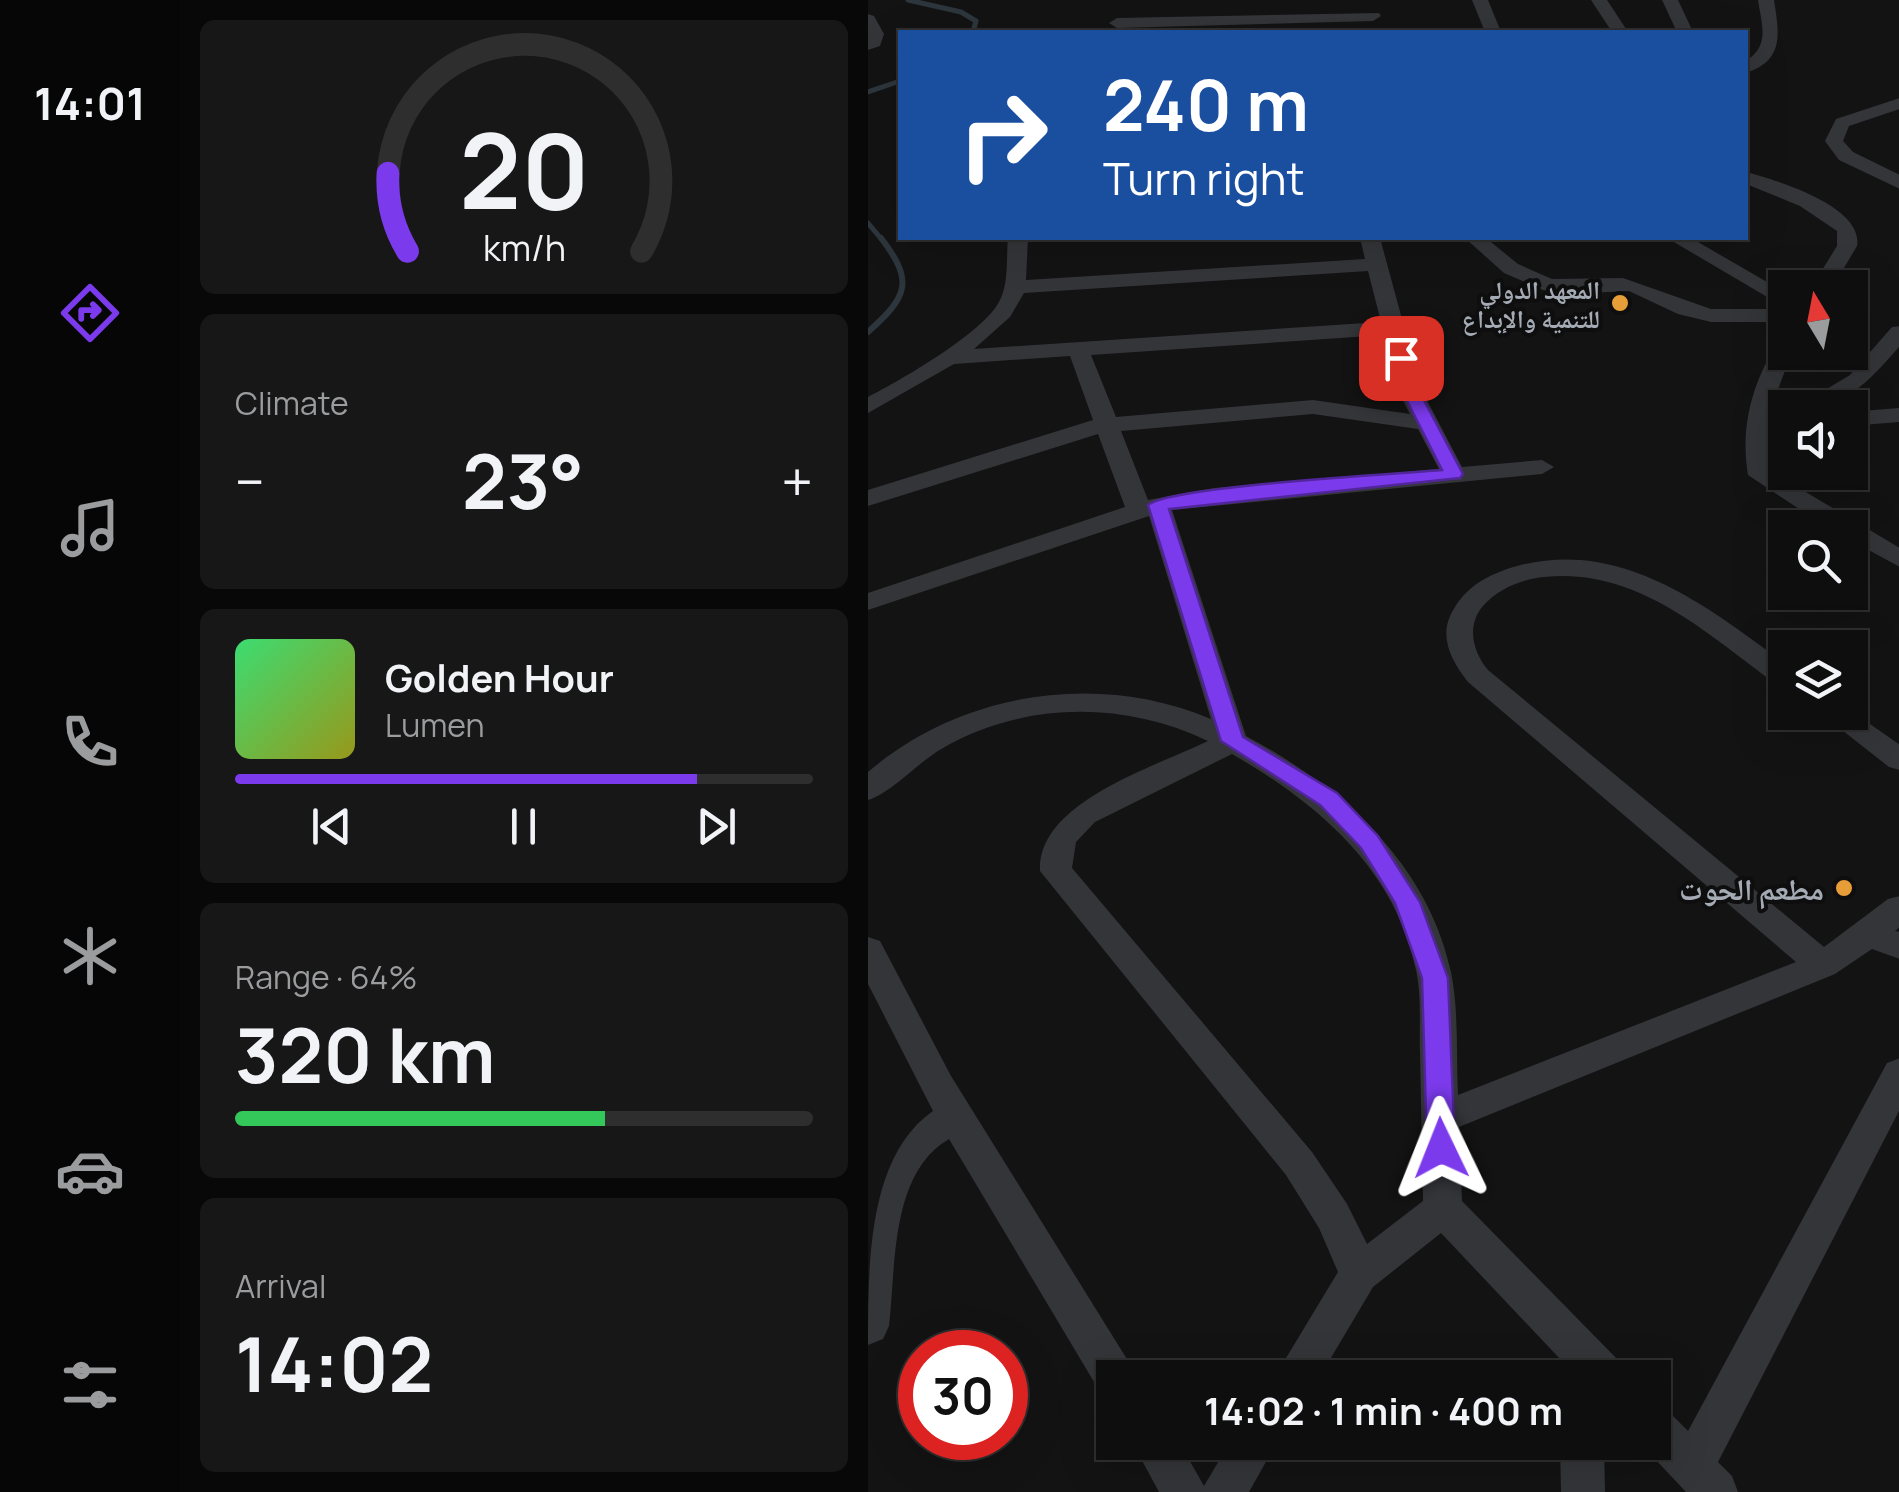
<!DOCTYPE html>
<meta charset="utf-8">
<style>
body{margin:0;font-family:Manrope,"Noto Naskh Arabic",sans-serif;background:#171718;color:#f1f3f6;height:100vh;display:flex;flex-direction:column;font-size:38px;white-space:nowrap}
*{box-sizing:border-box;margin:0}
p{font-size:32px;color:#9b9c9e}
.icon{flex:none;width:55px;height:55px;fill:none;stroke:currentColor;stroke-width:2;stroke-linecap:round;stroke-linejoin:round}
.map{position:relative;flex:1;overflow:hidden}
.side{display:flex;flex-direction:column;gap:20px;padding:20px;background:#080808;width:688px}
.side>*{flex:none}
.hud{position:absolute;left:30px;top:30px;width:850px;height:210px;border-radius:0px;box-shadow:0 10px 40px #0002,0 0 0 2px #2e2e2f;background:#1a4fa0;color:#fff;overflow:hidden}
.needle{width:65px;rotate:350deg}
.fabs{position:absolute;left:900px;top:270px;display:grid;gap:20px}
.fabs a{display:grid;place-items:center;width:100px;height:100px;border-radius:0px;background:#0e0e0f;box-shadow:0 10px 40px #0002,0 0 0 2px #2e2e2f;font-size:50px}
.speed{position:absolute;left:30px;top:1330px;display:flex;gap:20px;font-size:50px;font-weight:700;text-align:center}
.speed>*{display:grid;place-content:center;width:130px;height:130px;border-radius:50%;background:#0e0e0f;box-shadow:0 10px 40px #0002,0 0 0 2px #2e2e2f;line-height:1}
.speed .limit{border:15px solid #d22;background:#fff;color:#111}
.pin{position:absolute;display:grid;place-items:center;width:85px;height:85px;color:#fff;margin:-42px;border-radius:20px;box-shadow:0 5px 15px #0006}
.me{position:absolute;width:110px;margin:-55px;rotate:358deg;stroke-linejoin:round;filter:drop-shadow(0 0 8px #0008)}
.turn{display:flex;align-items:center;gap:35px;height:210px;padding:0 40px;font-size:45px}
.turn .icon{width:130px;height:130px;stroke-width:2.5}
.turn b{display:block;font-size:70px;line-height:85px}
.big{font-size:75px;font-weight:700;line-height:1.1}
.side .tile{flex:1;display:flex;flex-direction:column;justify-content:center;gap:15px;min-width:0;padding:0 35px;border-radius:15px;background:#171718}
.side .dial{align-items:center;gap:0}
.dial svg{height:260px;overflow:visible;fill:none;stroke:#2e2e2f;stroke-width:7;stroke-linecap:round;text-anchor:middle}
.dial text{fill:#f1f3f6;stroke:none}
.song{display:flex;align-items:center;gap:30px}
.cover{width:120px;height:120px;border-radius:15px;background:linear-gradient(135deg,hsl(140 70% 55%),hsl(60 70% 35%))}
.played{height:10px;border-radius:5px;background:linear-gradient(90deg,#7c3aed 80%,#2e2e2f 80%)}
.keys{display:flex;justify-content:space-around;direction:ltr}
.heat{display:flex;justify-content:space-between;align-items:center;font-size:55px;direction:ltr}
.charge{height:15px;border-radius:8px;background:linear-gradient(90deg,#34c759 64%,#2e2e2f 0)}
.trip{position:absolute;left:228px;top:1360px;width:575px;height:100px;border-radius:0px;background:#0e0e0f;box-shadow:0 10px 40px #0002,0 0 0 2px #2e2e2f;font-weight:700;line-height:100px;text-align:center}
main{display:flex;flex:1;min-height:0}
.tabs{display:flex;flex-direction:column;width:180px;justify-content:space-around;align-items:center;background:#060606;color:#9b9c9e}
.tabs .icon{width:70px;height:70px}
.tabs .current{color:#7c3aed}
.tabs b{font-size:45px;color:#f1f3f6}
.map>svg:first-child{display:block}
.lines{fill:none;stroke-linecap:round;stroke-linejoin:round}
.stream-far1{stroke:#2d363c;stroke-width:5}
.stream{stroke:#2d363c;stroke-width:6}
.minor{fill:#343539;fill-rule:evenodd}
.route{fill:#7c3aed;stroke:#51269a;stroke-width:2.5}
.poi-dot{fill:#e79d38;stroke:#0e0e0f;stroke-width:4}
.labels{text-anchor:middle;dominant-baseline:central;stroke-width:8;stroke-linejoin:round;paint-order:stroke}
.far-poi-label{font-size:25px;font-weight:bold;fill:#a5abb4;stroke:#0e0e0f;text-anchor:end}
.poi-label{font-size:30px;font-weight:bold;fill:#a5abb4;stroke:#0e0e0f;text-anchor:end}
</style>
<main>
<nav class="tabs">
<b>14:01</b>
<svg class="icon current" aria-label="directions" viewBox="0 0 24 24"><path d="M12 3l9 9-9 9-9-9zM9 14v-3h6M13 9l2 2-2 2"/></svg>
<svg class="icon" aria-label="music" viewBox="0 0 24 24"><path d="M9 18V5l10-2v13"/><circle cx="6" cy="18" r="3"/><circle cx="16" cy="16" r="3"/></svg>
<svg class="icon" aria-label="phone" viewBox="0 0 24 24"><path d="M5 4h4l2 5-3 2q2 4 5 5l2-3 5 2v4C11 20 4 13 5 4z"/></svg>
<svg class="icon" aria-label="climate" viewBox="0 0 24 24"><path d="M12 3v18M4 7l16 10M4 17L20 7"/></svg>
<svg class="icon" aria-label="car" viewBox="0 0 24 24"><path d="M5 17H2v-5l4-1 3-4h7l3 4 3 1v5h-3M9 17h6M6 11h13"/><circle cx="7" cy="17" r="2"/><circle cx="17" cy="17" r="2"/></svg>
<svg class="icon" aria-label="filters" viewBox="0 0 24 24"><path d="M4 7h16M4 17h16"/><circle cx="9" cy="7" r="2"/><circle cx="15" cy="17" r="2"/></svg>
</nav>
<section class="side">
<div class="tile dial"><svg viewBox="0 0 100 80">
<path d="M14 69A42 42 0 1 1 86 69"/>
<path d="M14 69A42 42 0 0 1 8 45" stroke="#7c3aed"/>
<text x="50" y="56" font-size="32" font-weight="700">20</text>
<text x="50" y="72" font-size="11">km/h</text>
</svg></div>
<div class="tile"><p>Climate</p>
<div class="heat"><a>−</a><b class="big">23°</b><a>+</a></div>
</div>
<div class="tile">
<div class="song"><i class="cover"></i><div><b>Golden Hour</b><p>Lumen</p></div></div>
<div class="played"></div>
<div class="keys"><svg class="icon" aria-label="previous" viewBox="0 0 24 24"><path d="M18 5L8 12l10 7zM5 5v14"/></svg><svg class="icon" aria-label="pause" viewBox="0 0 24 24"><path d="M8 5v14M16 5v14"/></svg><svg class="icon" aria-label="next" viewBox="0 0 24 24"><path d="M6 5l10 7-10 7zM19 5v14"/></svg></div>
</div>
<div class="tile"><p>Range · 64%</p><b class="big">320 km</b><div class="charge"></div></div>
<div class="tile"><p>Arrival</p><b class="big">14:02</b></div>
</section>
<div class="map">
<svg width="1032" height="1492" viewBox="0 0 1032 1492">
<rect width="100%" height="100%" fill="#131314"/>
<g class="lines">
<g class="stream-far1">
<path d="M40,0L93,12L108,21L105,32"/>
<path d="M0,92L32,81"/>
<path d="M0,223L15,241"/>
</g>
<path class="stream" d="M0,332C39,297 47,282 13,238"/>
<g class="minor">
<path d="M604,0H620L633,32H617Z"/>
<path d="M723,0H739L760,32H744Z"/>
<path d="M794,0H810L825,32H809Z"/>
<path d="M890,0H906C911,33 917,60 878,73V61C902,45 894,26 890,0Z"/>
<path d="M511,13L513,16L505,21L249,28L241,23L249,18Z"/>
<path d="M0,14L6,16L16,34L12,46L0,50Z"/>
<path d="M1032,98V109L981,126L975,141L985,152L1032,175V189L971,160L957,141L968,119Z"/>
<path d="M878,172C908,180 996,206 989,246L964,288H943L969,246V231L932,206L878,184Z"/>
<path d="M140,238H160L158,280L497,259L492,238H512L553,389L594,467L674,460L686,467L674,474L304,510L378,736C473,787 559,862 583,972C591,1012 588,1055 590,1095L928,962L600,682C582,659 569,634 587,607C601,584 624,573 649,566C754,538 838,606 918,664V687L908,684C838,633 769,567 676,577C654,579 630,589 615,606C598,626 605,652 620,670L956,947L1020,899L1032,896V927L1027,931L1032,932V959L1004,949L967,974L591,1127L594,1201L754,1364L760,1378H710L573,1233L505,1287L451,1378H406L470,1272L451,1228L418,1175L172,871C169,802 287,767 340,741C257,701 156,701 75,748C51,761 24,793 0,800V772C93,692 230,671 343,719L281,516L0,610V593L257,507L230,434L0,506V490L225,420L202,356L86,364L0,413V397C33,380 117,332 132,300C141,282 138,258 140,238ZM500,271L513,322L106,349L142,317L156,293ZM516,335L529,389L542,414L445,400L248,417L223,355ZM445,414L550,429L571,469L346,488L280,500L253,431ZM364,754C449,803 527,868 548,970C554,997 551,1026 552,1054C553,1103 554,1152 555,1201L499,1244L479,1204L444,1152L204,868L208,842L227,822Z"/>
<path d="M597,238H618L650,264L684,279L755,278L843,309H918V322H843L810,314L761,291L698,294L675,290L636,273Z"/>
<path d="M799,238H823L918,293V308Z"/>
<path d="M1032,326V346C999,383 979,408 927,408L982,375L1024,327Z"/>
<path d="M918,340V352H926C906,390 897,429 904,472L1032,548V567L982,540V528H960L880,475C872,427 884,383 910,342Z"/>
<path d="M1032,408V422L982,426V412Z"/>
<path d="M982,710L1032,745V770L1021,767L951,712Z"/>
<path d="M0,937L12,941L83,1076L262,1364L268,1378H245V1397L232,1392L81,1139C22,1173 28,1266 21,1326L15,1339L0,1345C0,1263 0,1156 65,1111L0,984Z"/>
<path d="M1032,1058V1109L850,1462L864,1476L870,1492H818L771,1442H785V1405L800,1411L820,1431L1019,1063Z"/>
<path d="M264,1442H311L336,1486L362,1442H409L381,1492H291Z"/>
<path d="M692,1442H736L737,1492H693Z"/>
</g>
</g>
<path class="route" d="M533,353L542,358L550,389L595,474L592,478L301,509L375,737L469,793L510,836L552,902L580,978L587,1148L583,1157L573,1160L563,1157L559,1148L554,978L527,903L493,848L452,805L353,741L280,505C303,486 529,474 574,470L533,389L525,358Z"/>
<g class="poi-dot">
<circle cx="752" cy="303" r="10"/>
<circle cx="976" cy="888" r="10"/>
</g>
<g class="labels">
<g class="far-poi-label">
<text x="732" y="289">المعهد الدولي<tspan x="732" dy="29">للتنمية والإبداع</tspan></text>
</g>
<g class="poi-label">
<text x="956" y="888">مطعم الحوت</text>
</g>
</g>
</svg>
<div class="fabs">
<a><svg class="needle" viewBox="-14 -14 28 28"><path d="M0-13l5 13h-10z" fill="#e53935"/><path d="M0 13l5-13h-10z" fill="#9b9c9e"/></svg></a>
<a><svg class="icon" aria-label="sound" viewBox="0 0 24 24"><path d="M4 9h4l5-4v14l-5-4H4zM17 9q2 3 0 6"/></svg></a>
<a><svg class="icon" aria-label="search" viewBox="0 0 24 24"><circle cx="10" cy="10" r="6"/><path d="M15 15l6 6"/></svg></a>
<a><svg class="icon" aria-label="layers" viewBox="0 0 24 24"><path d="M12 4l9 5-9 5-9-5zM3 14l9 5 9-5"/></svg></a>
</div>
<div class="speed"><div class="limit">30</div></div>
<div class="pin" style="left:533px;top:358px;background:#d93025"><svg class="icon" aria-label="arrive" viewBox="0 0 24 24"><path d="M6 21V4h12l-3 4 3 4H6"/></svg></div>
<svg class="me" style="left:573px;top:1148px" viewBox="-20 -20 40 40"><path d="M0-17L14 15 0 8-14 15z" fill="#7c3aed" stroke="#fff" stroke-width="4"/></svg>
<div class="trip">14:02 · 1 min · 400 m</div>
<div class="hud">
<div class="turn"><svg class="icon" aria-label="right" viewBox="0 0 24 24"><path d="M7 20v-9h11M14 6l5 5-5 5"/></svg><div><b>240 m</b>Turn right</div></div>
</div>
</div>
</main>
